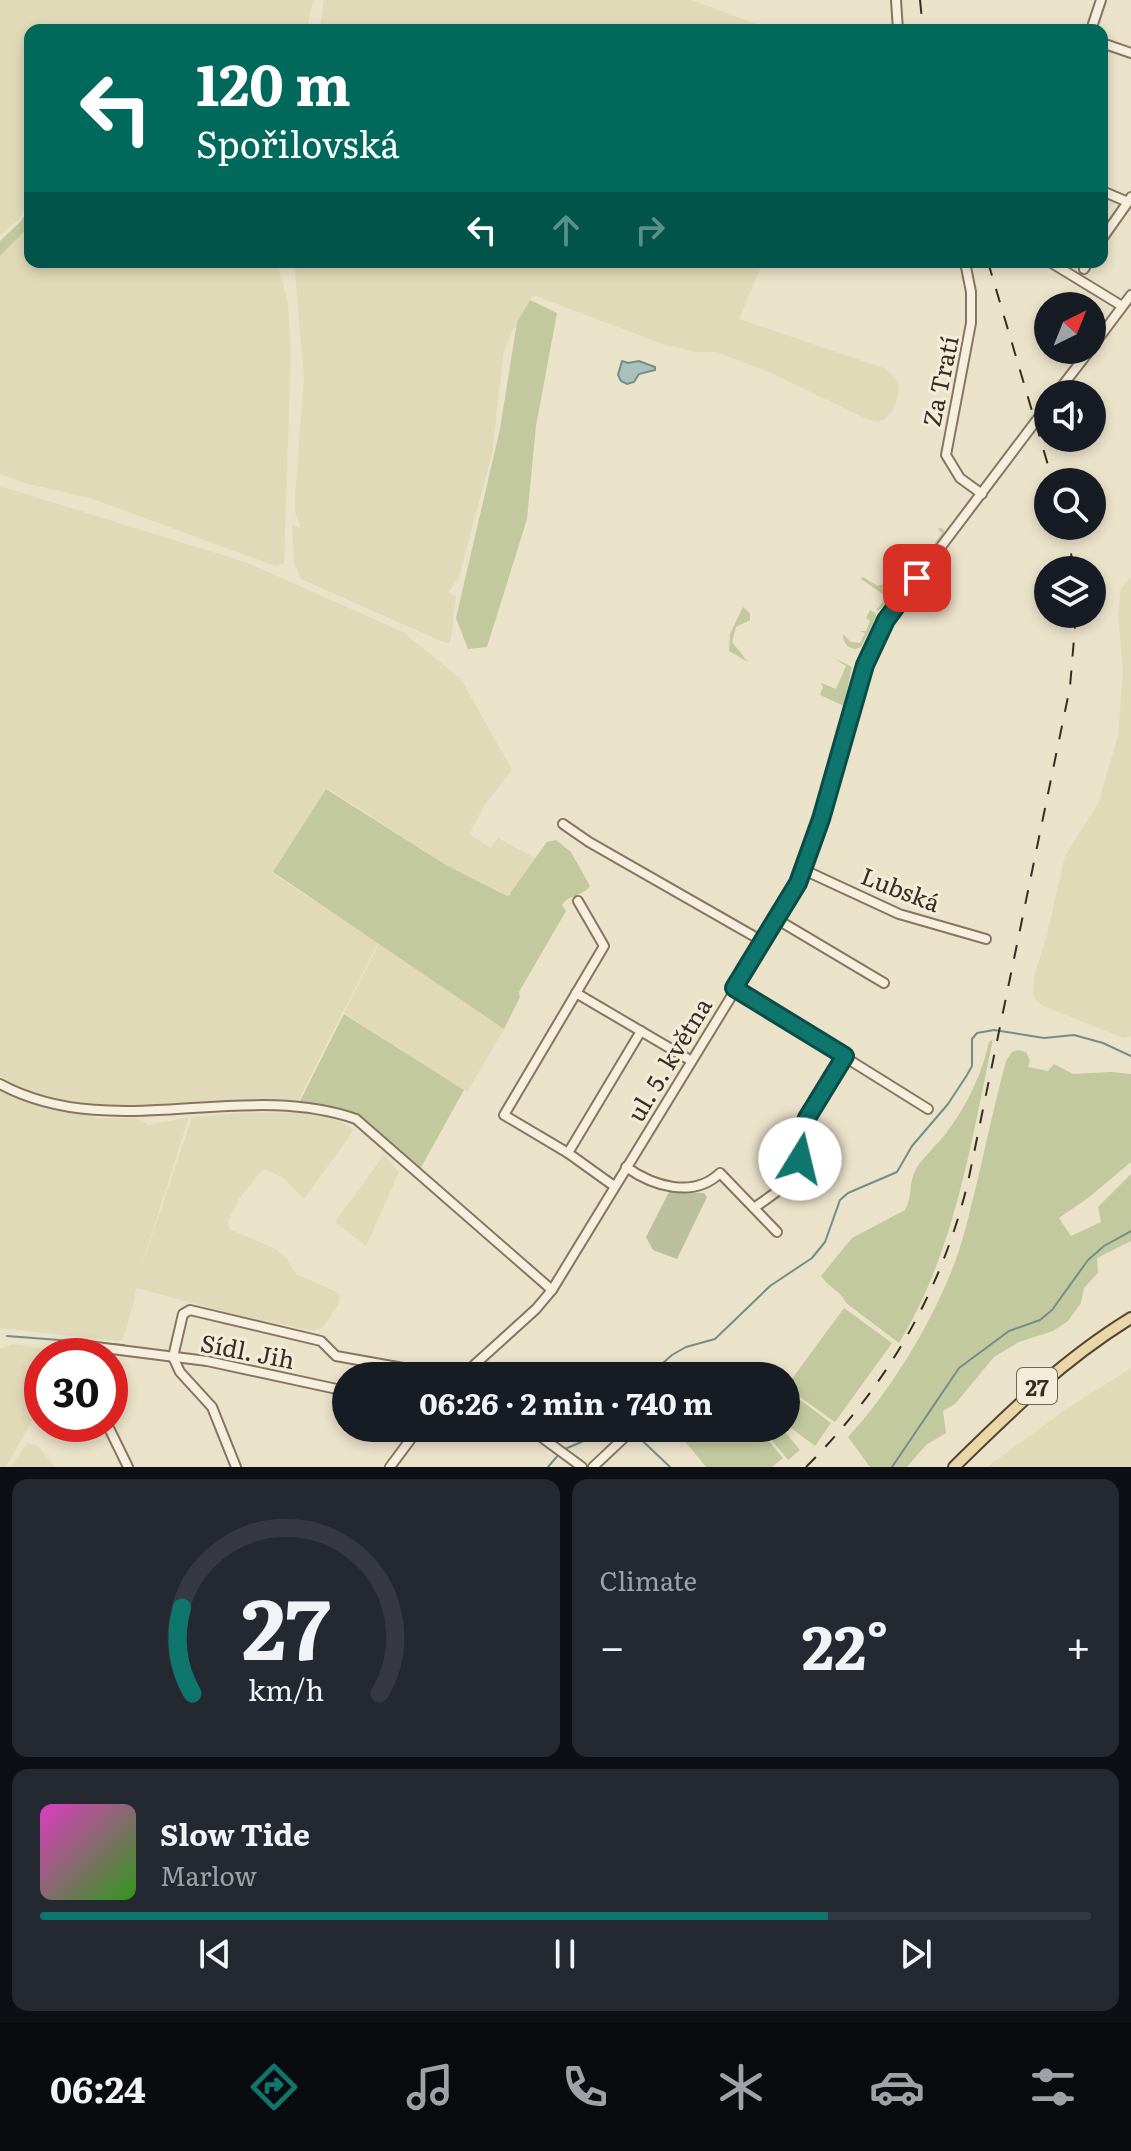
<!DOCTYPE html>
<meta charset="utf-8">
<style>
body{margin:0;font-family:Literata,serif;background:#242831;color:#f1f3f6;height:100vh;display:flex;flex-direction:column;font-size:30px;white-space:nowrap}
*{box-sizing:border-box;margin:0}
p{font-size:26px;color:#9ea1a6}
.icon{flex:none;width:44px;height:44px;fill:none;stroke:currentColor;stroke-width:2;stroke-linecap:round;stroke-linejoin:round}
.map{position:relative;height:1467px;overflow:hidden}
.side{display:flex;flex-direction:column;gap:12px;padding:12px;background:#0d0f14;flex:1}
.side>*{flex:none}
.banner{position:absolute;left:24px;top:24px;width:1084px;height:244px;border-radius:16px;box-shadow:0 4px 12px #0003;background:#00695c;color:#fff;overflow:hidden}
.needle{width:52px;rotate:43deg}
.fabs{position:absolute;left:1034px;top:292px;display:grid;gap:16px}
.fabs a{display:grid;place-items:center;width:72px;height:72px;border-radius:50%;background:#171b24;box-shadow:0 4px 12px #0003;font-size:40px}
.speed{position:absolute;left:24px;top:1338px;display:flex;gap:16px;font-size:40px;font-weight:700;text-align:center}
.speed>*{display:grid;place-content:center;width:104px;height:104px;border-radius:50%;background:#171b24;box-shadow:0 4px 12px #0003;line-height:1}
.speed .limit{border:12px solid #d22;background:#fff;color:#111}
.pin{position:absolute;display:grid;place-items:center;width:68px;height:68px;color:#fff;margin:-34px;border-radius:16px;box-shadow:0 4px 12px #0006}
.me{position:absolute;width:88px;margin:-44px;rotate:9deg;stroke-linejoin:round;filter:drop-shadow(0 0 6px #0008)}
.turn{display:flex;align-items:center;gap:28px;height:168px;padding:0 40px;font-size:36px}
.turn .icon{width:104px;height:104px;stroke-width:2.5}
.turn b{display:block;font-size:56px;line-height:68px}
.lanes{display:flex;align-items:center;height:76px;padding:0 40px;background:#0003;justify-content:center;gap:40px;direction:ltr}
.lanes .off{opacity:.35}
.big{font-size:60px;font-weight:700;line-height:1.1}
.side .card{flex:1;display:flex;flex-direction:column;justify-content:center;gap:12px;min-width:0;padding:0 28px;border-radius:16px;background:#242831}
.side .dial{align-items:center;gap:0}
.dial svg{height:208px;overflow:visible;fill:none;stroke:#363941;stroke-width:7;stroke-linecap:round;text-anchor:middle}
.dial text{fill:#f1f3f6;stroke:none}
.song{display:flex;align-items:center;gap:24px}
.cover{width:96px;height:96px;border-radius:12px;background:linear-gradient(135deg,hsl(310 70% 55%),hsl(110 70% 35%))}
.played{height:8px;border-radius:4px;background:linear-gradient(90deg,#0f766e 75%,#363941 75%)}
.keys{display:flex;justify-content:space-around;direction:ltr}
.heat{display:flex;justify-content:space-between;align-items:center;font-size:44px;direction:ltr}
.side .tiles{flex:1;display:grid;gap:12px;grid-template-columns:1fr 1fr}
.card:last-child{grid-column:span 2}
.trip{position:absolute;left:332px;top:1362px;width:468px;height:80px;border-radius:40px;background:#171b24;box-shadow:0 4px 12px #0003;font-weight:700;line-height:80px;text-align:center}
.dock{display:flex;height:128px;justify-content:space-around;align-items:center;background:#090b0e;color:#9ea1a6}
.dock .icon{width:56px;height:56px}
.dock .current{color:#0f766e}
.dock b{font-size:36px;color:#f1f3f6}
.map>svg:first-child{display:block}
.farmland{fill:#e0dab8}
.green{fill:#c3c99f}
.cemetery{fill:#babf9d}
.water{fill:#aac0ba;stroke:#718e88;stroke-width:2}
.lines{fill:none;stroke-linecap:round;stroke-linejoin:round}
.stream{stroke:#718e88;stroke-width:2}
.minor-casing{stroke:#877560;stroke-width:12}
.major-casing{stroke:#543;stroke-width:14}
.minor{stroke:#f6efdd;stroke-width:8}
.major{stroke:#ead6a6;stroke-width:10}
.rail{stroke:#382d22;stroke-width:2;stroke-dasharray:14 14;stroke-linecap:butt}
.route-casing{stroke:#0a4d48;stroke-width:20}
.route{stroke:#0f766e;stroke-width:14}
.labels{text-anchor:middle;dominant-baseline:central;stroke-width:6;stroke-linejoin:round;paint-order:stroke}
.shield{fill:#f3ecd9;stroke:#706659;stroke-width:2}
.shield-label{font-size:22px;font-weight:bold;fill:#382d22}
.street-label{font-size:24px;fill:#382d22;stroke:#f3ecd9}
</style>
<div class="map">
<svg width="1131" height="1467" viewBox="0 0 1131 1467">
<rect width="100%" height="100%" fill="#ebe2ca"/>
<g class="farmland">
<path d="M0,0H313L307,30H30V198L19,219L0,235Z"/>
<path d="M324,0H691L759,25L762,30H320Z"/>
<path d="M30,226V262H272L279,268L288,304L291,351L284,563L275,566L93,499L24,483L0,474V256Z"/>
<path d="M294,262H763L739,319L886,369L896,378L899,388L895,408L885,419L878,422L869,420L771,373L717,352H697L665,345L536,296L531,297L511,333L504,351L492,454L459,577L448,593L456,596L451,638L449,643L443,642L301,579L294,563L292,525L301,528L295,512V496L304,377Z"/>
<path d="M0,486L248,563L403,632L461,679L512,770L484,806L469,834L491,848L498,838L535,858L507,896L446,865L332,791L326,790L272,873L378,943L297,1103L112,1107L39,1095L13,1085L0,1076Z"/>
<path d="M1131,577V1037L1123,1038L1043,1006L1035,999L1033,991L1034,978L1047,934L1065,856L1098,804L1118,736L1123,671L1118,614L1121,588Z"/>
<path d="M379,944L504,1029L467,1092L344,1013Z"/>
<path d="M0,1089L26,1101L79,1111L96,1118H135L149,1125L189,1117L135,1286L192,1117L238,1113H314L339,1121L354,1130L304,1199L283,1178L267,1170H262L239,1199L228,1221L229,1229L276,1249L286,1258L296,1274L337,1292L340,1296L339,1303L324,1326L314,1331L241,1316L136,1288L135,1298L123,1339L119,1341L0,1328Z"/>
<path d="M384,1155L399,1172L366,1246L335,1222Z"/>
<path d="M12,1344L58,1350L64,1356H42V1403L6,1467H0V1349Z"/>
<path d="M1131,1368V1467H987L1062,1412Z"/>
<path d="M27,1443L38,1446L54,1467H11Z"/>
</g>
<g class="green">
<path d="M30,206V226L0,256V241L21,221Z"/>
<path d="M530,300L557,313L536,426L527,519L487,647L468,649L456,618L500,429L517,322Z"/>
<path d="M941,528L945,531C926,560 904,587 878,611L876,610L887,597L861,579L863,577L878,586L885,583L898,586L913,565L921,546L929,551L942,533L938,529Z"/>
<path d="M743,607L750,613V620L736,627L732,642L748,662L729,651L730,634Z"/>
<path d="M870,610L876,613V618L861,647L856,649C847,648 843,643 843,634L851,642L860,643L865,633L860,631H866L870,621L866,618Z"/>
<path d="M832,657L852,667L844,706L820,695L823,687L821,683L836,689L846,666Z"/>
<path d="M326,789L446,865L507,896L511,894L510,893L547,842L556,840L571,852L590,886C582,897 569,894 562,905L566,911L519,992L520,997L504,1029L273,872Z"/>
<path d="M344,1014L464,1090L419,1171C376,1135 357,1109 299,1103Z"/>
<path d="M993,1039C971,1143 955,1251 899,1343L846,1303C841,1291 828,1287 821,1276L852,1238L905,1210C913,1197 908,1183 916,1169C923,1157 935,1147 944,1136C966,1107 981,1077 989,1042Z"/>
<path d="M1018,1050L1026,1052L1030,1060L1028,1067L1048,1071L1054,1064L1073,1074L1112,1072L1131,1074V1162L1088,1198L1059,1218L1071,1236L1101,1222L1098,1207L1131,1174V1241L1097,1258L1098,1273L1084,1288L1081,1303L1068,1321L1053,1331L1019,1342L994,1357L955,1404L943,1411L946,1433L926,1445L907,1467H870L848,1437C894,1388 943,1305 962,1241C979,1181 990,1120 1006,1061L1012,1052Z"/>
<path d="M844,1308L892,1343L835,1422L786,1387Z"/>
<path d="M791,1393L831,1423L815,1446L786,1424V1399Z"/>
<path d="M674,1428H758L783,1458L772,1467H706Z"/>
<path d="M772,1428H782L800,1450L788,1460L766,1433Z"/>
</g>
<path class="cemetery" d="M669,1192L704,1193L707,1197L677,1259L653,1250L646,1237Z"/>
<path class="water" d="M622,361L628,363L639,361L655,367V370L639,374L634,382L627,384L621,381L618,375Z"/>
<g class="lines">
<g class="stream">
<path d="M7,1336L124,1345"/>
<path d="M648,1376L672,1355L686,1347L715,1339L770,1286L812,1258L825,1242L840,1200L848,1193L897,1172L912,1146L948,1104L967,1075L972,1066V1039L977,1033L994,1030L1044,1038L1074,1035L1103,1043L1131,1056"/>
<path d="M629,1428L670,1467"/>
<path d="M565,1449L602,1433L604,1428"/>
<path d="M548,1467L560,1453"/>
<path d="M892,1467L959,1368L1009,1331L1040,1320L1052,1310L1088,1260L1104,1246L1131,1231"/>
</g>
<g class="minor-casing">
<g id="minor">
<path d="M896,0L898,30"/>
<path d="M1091,30L1101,0"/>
<path d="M1102,43L1131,53"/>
<path d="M1102,191L1128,202L1131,197"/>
<path d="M1102,239L1128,202"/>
<path d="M965,262L971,292V323L946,455L960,478L982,494"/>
<path d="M1050,262L1122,306"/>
<path d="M1084,269L1088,262"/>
<path d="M1092,347L1131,295"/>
<path d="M1056,394L1090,350"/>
<path d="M563,824L589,842L764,942"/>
<path d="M804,870L899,914L986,939"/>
<path d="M578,901L604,946L504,1115L568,1153L614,1186"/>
<path d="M778,920L884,983"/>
<path d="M734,988L928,1109"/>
<path d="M576,993L690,1060"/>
<path d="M0,1084C111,1144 241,1079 356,1119L552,1290"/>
<path d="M568,1153L641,1031"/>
<path d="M626,1167C653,1186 693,1199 720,1173L777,1232"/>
<path d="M754,1208L775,1193L797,1164L807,1118L845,1056"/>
<path d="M75,1356L79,1349L88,1346L207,1361L346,1391"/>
<path d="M173,1357L183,1314L190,1310L321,1341L336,1356L448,1376"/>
<path d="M173,1357L180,1372L212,1407L236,1467"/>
<path d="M462,1376L536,1309L552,1290L778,920C835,822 833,701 894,609L1048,405"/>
<path d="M107,1424L128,1467"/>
<path d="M529,1428L582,1467"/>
<path d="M390,1467L419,1428"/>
<path d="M593,1467L628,1434"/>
</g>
</g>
<g class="major-casing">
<path id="major" d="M954,1467C1010,1412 1064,1359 1131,1318"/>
</g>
<use href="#minor" class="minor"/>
<use href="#major" class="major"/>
<g class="rail">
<path d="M920,0L923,30"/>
<path d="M988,262L1053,482"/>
<path d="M1066,526L1074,570"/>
<path d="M806,1467C886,1387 941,1293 968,1182L1070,687L1076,614"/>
</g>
</g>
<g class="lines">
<g class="route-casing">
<path id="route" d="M800,1159L801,1140L807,1118L845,1056L734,988L798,883L821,819L865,665L886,620L917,578"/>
</g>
<use href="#route" class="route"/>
</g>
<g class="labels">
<rect class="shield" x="1017" y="1368" width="40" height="36" rx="6"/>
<g class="shield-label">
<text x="1037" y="1386">27</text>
</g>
<g class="street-label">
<text transform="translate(939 381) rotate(-78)">Za Tratí</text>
<text transform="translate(901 888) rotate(21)">Lubská</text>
<text transform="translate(668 1059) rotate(-59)">ul. 5. května</text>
<text transform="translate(248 1350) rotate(11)">Sídl. Jih</text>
</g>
</g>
</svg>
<div class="fabs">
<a><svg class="needle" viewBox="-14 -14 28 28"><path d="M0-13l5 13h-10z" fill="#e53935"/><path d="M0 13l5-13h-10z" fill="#9ea1a6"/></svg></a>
<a><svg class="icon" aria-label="sound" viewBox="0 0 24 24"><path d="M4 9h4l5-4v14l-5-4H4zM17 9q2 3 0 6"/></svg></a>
<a><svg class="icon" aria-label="search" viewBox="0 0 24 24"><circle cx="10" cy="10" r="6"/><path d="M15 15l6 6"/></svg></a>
<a><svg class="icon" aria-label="layers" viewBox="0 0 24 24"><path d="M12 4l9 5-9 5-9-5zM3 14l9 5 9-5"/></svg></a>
</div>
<div class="speed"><div class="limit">30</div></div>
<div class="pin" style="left:917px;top:578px;background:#d93025"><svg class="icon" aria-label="arrive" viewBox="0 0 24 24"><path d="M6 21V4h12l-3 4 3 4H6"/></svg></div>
<svg class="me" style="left:800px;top:1159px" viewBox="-20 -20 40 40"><circle r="19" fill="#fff"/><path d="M0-13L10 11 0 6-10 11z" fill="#0f766e"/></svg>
<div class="trip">06:26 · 2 min · 740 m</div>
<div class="banner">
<div class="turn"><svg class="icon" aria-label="left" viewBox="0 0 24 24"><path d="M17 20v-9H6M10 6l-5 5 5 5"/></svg><div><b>120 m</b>Spořilovská</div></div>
<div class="lanes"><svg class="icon" aria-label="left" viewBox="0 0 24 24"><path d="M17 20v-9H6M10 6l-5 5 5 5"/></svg><svg class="icon off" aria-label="ahead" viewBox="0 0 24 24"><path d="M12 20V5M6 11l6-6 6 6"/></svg><svg class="icon off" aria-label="right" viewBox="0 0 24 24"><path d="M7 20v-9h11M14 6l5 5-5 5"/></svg></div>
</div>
</div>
<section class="side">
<div class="tiles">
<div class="card dial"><svg viewBox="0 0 100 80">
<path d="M14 69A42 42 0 1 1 86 69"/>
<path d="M14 69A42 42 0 0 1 10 36" stroke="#0f766e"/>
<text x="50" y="56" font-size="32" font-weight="700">27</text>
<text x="50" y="72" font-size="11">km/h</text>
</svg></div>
<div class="card"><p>Climate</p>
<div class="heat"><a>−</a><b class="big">22°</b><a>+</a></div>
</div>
<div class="card">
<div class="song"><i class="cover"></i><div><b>Slow Tide</b><p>Marlow</p></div></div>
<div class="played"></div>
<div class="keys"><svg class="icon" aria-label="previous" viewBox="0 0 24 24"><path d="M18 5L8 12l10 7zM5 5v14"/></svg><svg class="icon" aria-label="pause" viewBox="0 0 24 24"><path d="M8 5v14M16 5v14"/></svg><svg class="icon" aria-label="next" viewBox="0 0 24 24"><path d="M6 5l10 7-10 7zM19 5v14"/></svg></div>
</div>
</div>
</section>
<nav class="dock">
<b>06:24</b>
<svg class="icon current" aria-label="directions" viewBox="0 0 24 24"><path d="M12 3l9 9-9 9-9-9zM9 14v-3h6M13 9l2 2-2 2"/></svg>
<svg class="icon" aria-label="music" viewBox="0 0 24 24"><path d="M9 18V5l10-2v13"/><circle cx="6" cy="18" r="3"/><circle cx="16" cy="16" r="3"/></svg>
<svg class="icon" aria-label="phone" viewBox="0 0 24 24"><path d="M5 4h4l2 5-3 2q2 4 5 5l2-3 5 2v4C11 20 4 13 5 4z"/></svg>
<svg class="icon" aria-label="climate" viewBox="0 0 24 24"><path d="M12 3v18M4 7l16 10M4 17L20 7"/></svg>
<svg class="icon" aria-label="car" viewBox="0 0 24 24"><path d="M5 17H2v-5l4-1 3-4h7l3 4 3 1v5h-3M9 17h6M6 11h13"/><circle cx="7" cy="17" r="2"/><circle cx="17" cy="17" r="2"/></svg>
<svg class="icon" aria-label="filters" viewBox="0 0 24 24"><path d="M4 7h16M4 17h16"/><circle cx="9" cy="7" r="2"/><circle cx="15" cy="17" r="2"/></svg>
</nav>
